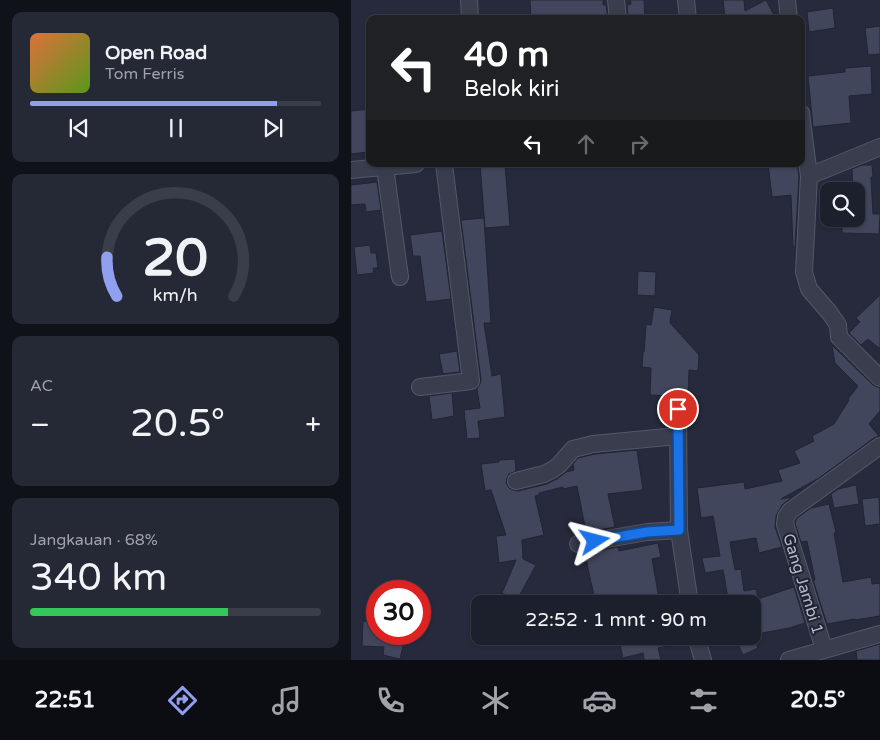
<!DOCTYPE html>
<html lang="id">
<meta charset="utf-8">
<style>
body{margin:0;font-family:"Varela Round",sans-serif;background:#252835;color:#f1f3f6;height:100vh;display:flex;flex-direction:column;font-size:19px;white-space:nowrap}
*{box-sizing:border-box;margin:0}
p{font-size:16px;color:#a0a3aa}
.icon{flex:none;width:28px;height:28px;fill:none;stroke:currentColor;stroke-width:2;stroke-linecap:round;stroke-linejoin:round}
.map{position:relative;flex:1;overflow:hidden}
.drawer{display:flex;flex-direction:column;gap:12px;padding:12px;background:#0f1219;width:351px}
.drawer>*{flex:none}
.hud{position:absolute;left:15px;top:15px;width:439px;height:152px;border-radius:10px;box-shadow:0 1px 4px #0004,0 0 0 1px #3a3e49;background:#202124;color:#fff;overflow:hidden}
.buttons{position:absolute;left:469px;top:182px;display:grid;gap:10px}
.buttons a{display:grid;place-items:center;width:45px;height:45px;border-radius:10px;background:#1c202d;box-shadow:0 1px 4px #0004,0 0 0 1px #3a3e49;font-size:25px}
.speed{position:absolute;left:15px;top:580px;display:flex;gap:10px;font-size:25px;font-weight:700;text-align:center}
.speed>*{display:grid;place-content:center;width:65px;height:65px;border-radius:50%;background:#1c202d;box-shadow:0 1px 4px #0004,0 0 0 1px #3a3e49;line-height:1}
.speed .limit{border:8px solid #d22;background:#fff;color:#111}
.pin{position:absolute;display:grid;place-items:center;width:42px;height:42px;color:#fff;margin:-21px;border:2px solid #fff;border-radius:50%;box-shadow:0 1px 5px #0007}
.me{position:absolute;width:55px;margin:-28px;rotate:81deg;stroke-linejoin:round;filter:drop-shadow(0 0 4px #0008)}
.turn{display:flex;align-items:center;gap:18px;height:105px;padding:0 15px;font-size:22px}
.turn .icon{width:65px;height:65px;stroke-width:2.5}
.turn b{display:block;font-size:35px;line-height:42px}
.lanes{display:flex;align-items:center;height:48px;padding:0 15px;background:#0003;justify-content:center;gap:25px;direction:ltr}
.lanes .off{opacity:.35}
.big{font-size:38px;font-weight:600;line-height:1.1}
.drawer .widget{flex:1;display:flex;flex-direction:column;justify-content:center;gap:8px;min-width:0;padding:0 18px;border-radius:10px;background:#252835}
.drawer .dial{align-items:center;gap:0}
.dial svg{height:130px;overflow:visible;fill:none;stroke:#3a3e49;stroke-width:7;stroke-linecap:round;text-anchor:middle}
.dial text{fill:#f1f3f6;stroke:none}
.song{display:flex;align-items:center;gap:15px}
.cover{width:60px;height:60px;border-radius:8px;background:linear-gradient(135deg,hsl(20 70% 55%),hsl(90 70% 35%))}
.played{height:5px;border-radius:2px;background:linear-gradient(90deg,#919ff1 85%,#3a3e49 85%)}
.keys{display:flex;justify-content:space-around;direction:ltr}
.heat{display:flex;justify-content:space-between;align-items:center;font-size:28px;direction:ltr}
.charge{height:8px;border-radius:4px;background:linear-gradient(90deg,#34c759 68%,#3a3e49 0)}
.trip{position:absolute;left:120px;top:595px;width:290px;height:50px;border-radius:10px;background:#1c202d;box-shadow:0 1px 4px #0004,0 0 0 1px #3a3e49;font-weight:600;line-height:50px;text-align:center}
.tab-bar{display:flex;height:80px;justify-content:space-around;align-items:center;background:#0b0d12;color:#a0a3aa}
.tab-bar .icon{width:35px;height:35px}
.tab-bar .current{color:#919ff1}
.tab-bar b{font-size:22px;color:#f1f3f6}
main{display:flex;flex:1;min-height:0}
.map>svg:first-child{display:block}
.building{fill:#42465c;stroke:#202434}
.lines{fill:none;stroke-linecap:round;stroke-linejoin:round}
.minor-casing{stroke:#545868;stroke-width:18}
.minor{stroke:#393d4d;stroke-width:16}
.route-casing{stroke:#114b97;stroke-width:12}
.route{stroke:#1a73e8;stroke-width:9}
.labels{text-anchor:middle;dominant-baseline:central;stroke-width:4;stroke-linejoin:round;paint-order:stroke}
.street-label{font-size:16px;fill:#b5b8c8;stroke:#1e2232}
</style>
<main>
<section class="drawer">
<div class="widget">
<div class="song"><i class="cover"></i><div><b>Open Road</b><p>Tom Ferris</p></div></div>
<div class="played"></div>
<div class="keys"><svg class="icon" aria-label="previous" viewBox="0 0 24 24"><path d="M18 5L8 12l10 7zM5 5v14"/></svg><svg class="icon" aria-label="pause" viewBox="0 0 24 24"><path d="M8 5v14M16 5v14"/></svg><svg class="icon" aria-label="next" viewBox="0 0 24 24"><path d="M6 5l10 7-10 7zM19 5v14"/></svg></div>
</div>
<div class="widget dial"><svg viewBox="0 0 100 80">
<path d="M14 69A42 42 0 1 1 86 69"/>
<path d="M14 69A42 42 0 0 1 8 45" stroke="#919ff1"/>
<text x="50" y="56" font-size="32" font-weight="700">20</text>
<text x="50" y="72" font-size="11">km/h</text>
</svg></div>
<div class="widget"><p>AC</p>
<div class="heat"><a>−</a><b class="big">20.5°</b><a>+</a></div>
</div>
<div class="widget"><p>Jangkauan · 68%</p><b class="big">340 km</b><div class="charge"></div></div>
</section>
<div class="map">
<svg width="529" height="660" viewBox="0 0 529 660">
<rect width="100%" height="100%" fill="#262a3c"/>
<g class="building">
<path d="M179,0H252V5H255L257,19H180Z"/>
<path d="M279,0H293L294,19H277L276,5L280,4Z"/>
<path d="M372,0H393L394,11L415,0L425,19H374Z"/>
<path d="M482,8L484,28L458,32L456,12Z"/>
<path d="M529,26V54L517,55L514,28Z"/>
<path d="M520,66L521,94L498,96L500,123L462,127L457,76L494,72V68Z"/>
<path d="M19,109V142H16L17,152L0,154V111Z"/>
<path d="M129,164H154L159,226L134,228Z"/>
<path d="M417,164H446L448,176L444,247H442L440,195L421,197Z"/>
<path d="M511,165H521L522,177H520L522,214H529L528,234L491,233V219H505V191H502L501,169Z"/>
<path d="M26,182L30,210L15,212L14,204L0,205V185Z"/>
<path d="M133,218L140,323H133L141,376L150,374L154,417L127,421L129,438L116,439L113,410L129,408L126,389L129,384L130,380L110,220Z"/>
<path d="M91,231L100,299L75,302L69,256H62L59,235Z"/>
<path d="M19,245L20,253H25L27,268H22L23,273L6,275L3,247Z"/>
<path d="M287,271L305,272L304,296L286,295Z"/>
<path d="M529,295V349L517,339L510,345L498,333L509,322L505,318Z"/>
<path d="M303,307L321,310L319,323L348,355L347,371L338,370L337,397L299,395L300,368L291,367L292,352H293L295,324L300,325Z"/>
<path d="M481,346H482L522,385L529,388V411L518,424L528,436L523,438L468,478L430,499L441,497L431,505L425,516L424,527L431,547L408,553L405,538L379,542L384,570L390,569L393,591L405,589L407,599L443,587L454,623L438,628L401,635V604H378L372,570L354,573L351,558L369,556L362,516L350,518L346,488L393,482L394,489L431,481L427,470L449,463L443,451L463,441L461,436L483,424L498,400L497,399L507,386L484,363Z"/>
<path d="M106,351L109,372L92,374L88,354Z"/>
<path d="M101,393L103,416L81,420L78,396Z"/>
<path d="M286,450L292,490L257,494L264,527L235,532L226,486L212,489V487L188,493V495L184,496L193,535L171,540L172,559L185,565L166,600L151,593L165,560L148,563L145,536L155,535L140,490L134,491L130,464L148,462V460L164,459L165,471L158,474L156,478L155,483L158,488L162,490L167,491L196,484L206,479L215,472L223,470L222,464L227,458L244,454Z"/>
<path d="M505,485L508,504L483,508L480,494L487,489Z"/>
<path d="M528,497L529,524L514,526L511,499Z"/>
<path d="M478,504L485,532L483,533L492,582L520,577L521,584L529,583V616L504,620V619L476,624L462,580H464L456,541L450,542L444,523L446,518L460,508Z"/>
<path d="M307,543L310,557L301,559L309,604H245L237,569L235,556L240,555L239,552L267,547L268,551Z"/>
<path d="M12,621L26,622V634H55L49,659L32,655L33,647L11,646Z"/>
<path d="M267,636H335L336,642L307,648L310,660H293L292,653L272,658Z"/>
<path d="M383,636H401L407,648L392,655Z"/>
<path d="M529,644V660H506L505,651Z"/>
</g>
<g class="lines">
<g class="minor-casing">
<g id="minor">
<path d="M118,0L119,19"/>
<path d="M265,0L267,19"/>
<path d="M335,0L337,19"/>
<path d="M436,0L438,19"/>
<path d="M450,113L458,176L453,272L458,289L478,312L487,325L488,337L529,378"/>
<path d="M34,167L49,277"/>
<path d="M0,170L65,164"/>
<path d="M458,176L529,147"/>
<path d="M69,387L120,381L93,164"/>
<path d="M327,409L328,530L339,604"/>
<path d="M165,481L193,474L201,470L208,465L222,449L242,444L327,436"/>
<path d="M227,544L296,532L328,530"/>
<path d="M345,636L352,660"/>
<path d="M473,649L434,524L435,517L439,511L529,446"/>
<path d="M438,660L529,634"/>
</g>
</g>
<use href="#minor" class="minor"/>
</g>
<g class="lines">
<g class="route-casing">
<path id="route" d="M244,541L296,532L328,530L327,409"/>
</g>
<use href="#route" class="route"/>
</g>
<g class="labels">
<g class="street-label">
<text transform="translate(452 584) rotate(73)">Gang Jambi 1</text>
</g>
</g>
</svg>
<div class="buttons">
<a><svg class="icon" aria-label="search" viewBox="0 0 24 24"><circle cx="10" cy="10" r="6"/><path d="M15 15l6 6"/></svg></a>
</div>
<div class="speed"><div class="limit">30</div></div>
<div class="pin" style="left:327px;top:409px;background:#d93025"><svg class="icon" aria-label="arrive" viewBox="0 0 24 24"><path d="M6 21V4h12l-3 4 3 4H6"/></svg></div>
<svg class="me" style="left:244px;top:541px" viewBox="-20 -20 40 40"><path d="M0-17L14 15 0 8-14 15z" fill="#1a73e8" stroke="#fff" stroke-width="4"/></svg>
<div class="trip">22:52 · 1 mnt · 90 m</div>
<div class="hud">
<div class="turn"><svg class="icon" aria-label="left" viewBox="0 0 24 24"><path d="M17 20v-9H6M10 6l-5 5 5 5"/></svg><div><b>40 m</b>Belok kiri</div></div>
<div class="lanes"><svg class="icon" aria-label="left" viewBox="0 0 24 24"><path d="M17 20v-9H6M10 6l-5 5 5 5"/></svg><svg class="icon off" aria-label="ahead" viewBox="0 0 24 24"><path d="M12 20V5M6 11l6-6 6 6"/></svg><svg class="icon off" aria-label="right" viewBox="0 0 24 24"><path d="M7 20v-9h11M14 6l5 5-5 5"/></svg></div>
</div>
</div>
</main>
<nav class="tab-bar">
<b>22:51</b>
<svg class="icon current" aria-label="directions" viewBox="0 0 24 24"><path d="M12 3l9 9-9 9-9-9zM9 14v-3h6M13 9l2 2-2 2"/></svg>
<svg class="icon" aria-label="music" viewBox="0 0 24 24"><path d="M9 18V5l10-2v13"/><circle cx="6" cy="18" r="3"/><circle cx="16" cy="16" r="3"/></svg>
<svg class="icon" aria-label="phone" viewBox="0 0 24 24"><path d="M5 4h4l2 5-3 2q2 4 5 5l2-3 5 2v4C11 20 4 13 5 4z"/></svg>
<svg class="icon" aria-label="climate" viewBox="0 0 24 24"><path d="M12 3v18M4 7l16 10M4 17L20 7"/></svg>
<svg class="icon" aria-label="car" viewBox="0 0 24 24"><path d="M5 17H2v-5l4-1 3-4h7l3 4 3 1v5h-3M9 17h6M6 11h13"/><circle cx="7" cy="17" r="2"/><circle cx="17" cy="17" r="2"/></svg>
<svg class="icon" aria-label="filters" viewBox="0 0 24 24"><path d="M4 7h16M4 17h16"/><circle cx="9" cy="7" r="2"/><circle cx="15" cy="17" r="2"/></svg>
<b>20.5°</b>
</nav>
